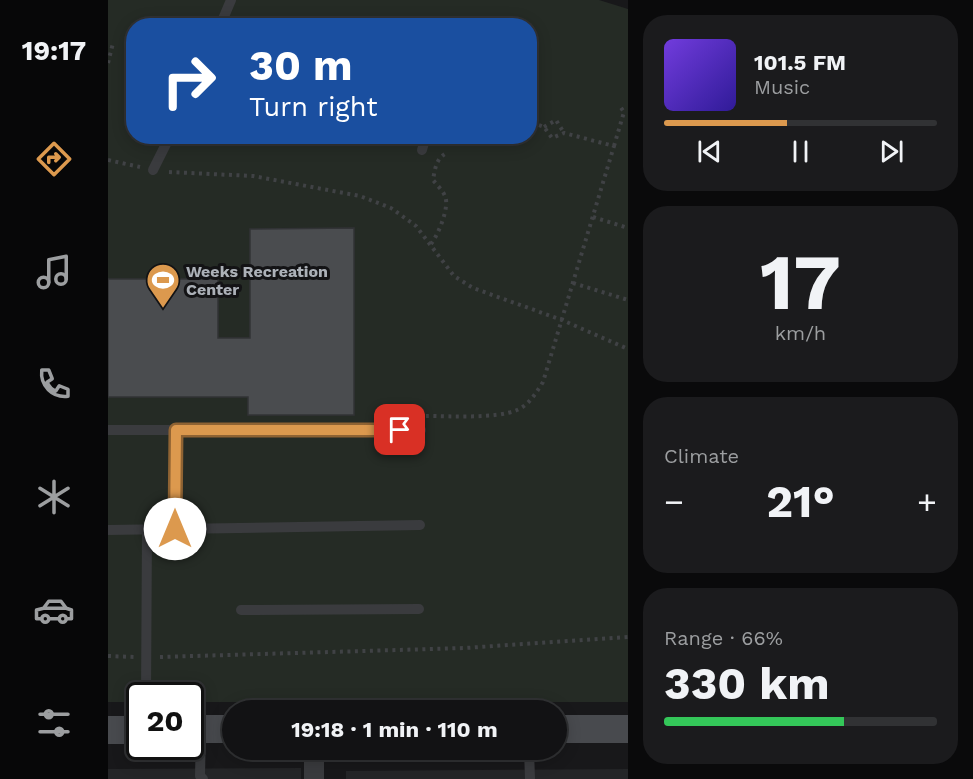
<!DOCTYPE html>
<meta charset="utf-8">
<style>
body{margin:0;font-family:"Work Sans",sans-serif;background:#1b1b1d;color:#f1f3f6;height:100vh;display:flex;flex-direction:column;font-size:22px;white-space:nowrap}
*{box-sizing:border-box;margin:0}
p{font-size:20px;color:#9c9ea0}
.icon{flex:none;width:33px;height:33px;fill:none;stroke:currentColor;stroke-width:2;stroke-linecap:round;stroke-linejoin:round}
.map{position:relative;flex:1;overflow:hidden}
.details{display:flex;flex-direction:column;gap:15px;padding:15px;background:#0a0a0b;width:345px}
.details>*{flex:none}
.top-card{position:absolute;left:18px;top:18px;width:411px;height:126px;border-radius:24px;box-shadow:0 3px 15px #0003,0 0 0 2px #313234;background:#1a4fa0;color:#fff;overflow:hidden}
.speed{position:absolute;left:18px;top:682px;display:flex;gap:12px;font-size:30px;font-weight:700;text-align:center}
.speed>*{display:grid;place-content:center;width:78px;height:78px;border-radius:50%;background:#121214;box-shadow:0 3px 15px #0003,0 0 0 2px #313234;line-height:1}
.speed .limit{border:3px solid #111;border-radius:9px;background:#fff;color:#111}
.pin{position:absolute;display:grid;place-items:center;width:51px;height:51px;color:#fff;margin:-26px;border-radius:12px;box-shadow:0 3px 9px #0006}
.me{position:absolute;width:66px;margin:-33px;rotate:0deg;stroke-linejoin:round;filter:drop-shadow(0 0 4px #0008)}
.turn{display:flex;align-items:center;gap:21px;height:126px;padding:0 24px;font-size:27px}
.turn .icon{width:78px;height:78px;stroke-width:2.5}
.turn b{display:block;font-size:42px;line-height:51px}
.big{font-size:45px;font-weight:700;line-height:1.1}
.details .widget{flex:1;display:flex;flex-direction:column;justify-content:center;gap:9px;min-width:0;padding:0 21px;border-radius:24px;background:#1b1b1d}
.details .dial{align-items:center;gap:0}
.dial b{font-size:78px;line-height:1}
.song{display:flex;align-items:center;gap:18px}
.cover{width:72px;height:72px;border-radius:9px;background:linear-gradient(135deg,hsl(260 70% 55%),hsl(250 70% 35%))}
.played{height:6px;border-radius:3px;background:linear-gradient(90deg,#dc994e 45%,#313234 45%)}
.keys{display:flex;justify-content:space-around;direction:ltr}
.heat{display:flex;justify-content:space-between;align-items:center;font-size:33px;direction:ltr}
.charge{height:9px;border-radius:4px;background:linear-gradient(90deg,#34c759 66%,#313234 0)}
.trip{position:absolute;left:114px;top:700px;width:345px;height:60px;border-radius:30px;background:#121214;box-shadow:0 3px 15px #0003,0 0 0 2px #313234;font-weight:700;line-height:60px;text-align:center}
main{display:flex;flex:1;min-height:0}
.tabs{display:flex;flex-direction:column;width:108px;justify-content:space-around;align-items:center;background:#070708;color:#9c9ea0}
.tabs .icon{width:42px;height:42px}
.tabs .active{color:#dc994e}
.tabs b{font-size:27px;color:#f1f3f6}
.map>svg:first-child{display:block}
.built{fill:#242527}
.green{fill:#252b25;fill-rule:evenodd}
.building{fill:#4a4c4f;stroke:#323336;stroke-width:1.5}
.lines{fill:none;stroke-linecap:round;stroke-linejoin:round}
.path{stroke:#404245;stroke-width:4;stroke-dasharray:3 4.5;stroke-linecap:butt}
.service{stroke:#3a3b3e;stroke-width:10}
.minor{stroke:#3a3b3e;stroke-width:20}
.secondary{stroke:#484a4e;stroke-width:28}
.route-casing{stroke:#8f6333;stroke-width:15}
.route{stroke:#dc994e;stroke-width:10}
.labels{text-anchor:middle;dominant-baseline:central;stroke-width:6;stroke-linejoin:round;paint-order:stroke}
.poi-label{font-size:16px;font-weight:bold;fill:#acb1b8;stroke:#131315;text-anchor:start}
</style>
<main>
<nav class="tabs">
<b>19:17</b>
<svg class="icon active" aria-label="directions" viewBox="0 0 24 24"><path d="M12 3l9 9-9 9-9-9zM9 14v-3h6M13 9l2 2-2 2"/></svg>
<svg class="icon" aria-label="music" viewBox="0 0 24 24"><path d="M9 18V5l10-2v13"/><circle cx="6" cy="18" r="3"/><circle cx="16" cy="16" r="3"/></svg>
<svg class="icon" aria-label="phone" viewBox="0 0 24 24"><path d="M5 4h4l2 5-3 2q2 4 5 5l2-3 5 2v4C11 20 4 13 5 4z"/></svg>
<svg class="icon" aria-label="climate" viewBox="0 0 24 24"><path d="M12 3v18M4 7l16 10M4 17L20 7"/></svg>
<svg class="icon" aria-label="car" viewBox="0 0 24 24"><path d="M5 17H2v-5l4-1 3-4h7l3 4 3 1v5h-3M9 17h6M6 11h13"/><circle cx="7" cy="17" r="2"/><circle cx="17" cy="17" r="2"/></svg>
<svg class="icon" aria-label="filters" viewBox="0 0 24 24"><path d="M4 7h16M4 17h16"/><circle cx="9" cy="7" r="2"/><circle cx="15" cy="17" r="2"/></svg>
</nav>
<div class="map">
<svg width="520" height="779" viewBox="0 0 520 779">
<rect width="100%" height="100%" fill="#18181a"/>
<g class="built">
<path d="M193,768V779H0V769Z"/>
<path d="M520,769V779H238V771Z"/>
</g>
<path class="green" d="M0,0H491L520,9V702H83L82,696H32L31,702H0ZM26,26H422V136H26Z"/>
<path class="building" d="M246,228V415H140V397H0V279H110V338H142V229Z"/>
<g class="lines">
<g class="path">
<path d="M0,63L5,43"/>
<path d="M436,127L448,120L456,133"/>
<path d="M506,146L516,112L511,105"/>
<path d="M0,160L32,167"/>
<path d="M61,172L145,176L252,196L283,208L308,226L346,276L365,288L454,320L520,349"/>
<path d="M485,217L520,228"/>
<path d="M323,244C330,235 342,207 337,196C335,191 329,185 325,180C327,169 328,158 339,153"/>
<path d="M465,283L520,300"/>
<path d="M318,416C342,416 388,419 409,410C421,405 428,393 435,382L506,146L456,133L444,138L436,127L422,122"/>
<path d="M0,656L26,657"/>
<path d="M52,657L357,648L520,637"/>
</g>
<g class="service">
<path d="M112,26L123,0"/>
<path d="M333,136L353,141L357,136"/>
<path d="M314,150L318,136"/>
<path d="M45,170L62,136"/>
<path d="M0,430H313"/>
<path d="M67,529L68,430"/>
<path d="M0,530L312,525"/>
<path d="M133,610L311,609"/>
<path d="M38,696L39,530"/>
<path d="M93,729L92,776L95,779"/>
<path d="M421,750L422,779"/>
</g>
<path class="minor" d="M206,779V750"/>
<g class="secondary">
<path d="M82,729H124"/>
<path d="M448,729H520"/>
<path d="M0,730H32"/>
</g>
</g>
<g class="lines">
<g class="route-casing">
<path id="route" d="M67,529L68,430H292"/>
</g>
<use href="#route" class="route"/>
</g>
<defs>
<g id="stadium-pin" transform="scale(1.725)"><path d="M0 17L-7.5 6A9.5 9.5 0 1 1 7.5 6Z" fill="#dc994e" stroke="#131315"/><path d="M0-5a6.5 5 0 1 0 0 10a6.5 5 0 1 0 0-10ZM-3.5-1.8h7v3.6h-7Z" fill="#fff"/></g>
</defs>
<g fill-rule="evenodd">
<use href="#stadium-pin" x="55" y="280"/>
</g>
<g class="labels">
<g class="poi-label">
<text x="78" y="271">Weeks Recreation<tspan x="78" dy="18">Center</tspan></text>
</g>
</g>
</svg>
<div class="speed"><div class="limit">20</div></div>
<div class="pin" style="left:292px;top:430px;background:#d93025"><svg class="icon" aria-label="arrive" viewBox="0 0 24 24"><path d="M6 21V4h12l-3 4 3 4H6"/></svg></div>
<svg class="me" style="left:67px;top:529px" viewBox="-20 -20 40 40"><circle r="19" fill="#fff"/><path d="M0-13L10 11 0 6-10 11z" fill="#dc994e"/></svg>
<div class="trip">19:18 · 1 min · 110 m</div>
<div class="top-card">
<div class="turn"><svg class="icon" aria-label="right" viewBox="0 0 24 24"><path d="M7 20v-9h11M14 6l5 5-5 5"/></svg><div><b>30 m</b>Turn right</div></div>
</div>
</div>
<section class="details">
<div class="widget">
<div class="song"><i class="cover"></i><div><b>101.5 FM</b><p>Music</p></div></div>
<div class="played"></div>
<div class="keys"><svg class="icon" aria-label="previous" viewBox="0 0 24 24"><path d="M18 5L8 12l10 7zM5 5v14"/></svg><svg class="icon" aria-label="pause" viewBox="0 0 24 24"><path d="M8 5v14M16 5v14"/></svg><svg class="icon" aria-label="next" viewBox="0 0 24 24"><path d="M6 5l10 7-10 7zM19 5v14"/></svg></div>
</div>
<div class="widget dial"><b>17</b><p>km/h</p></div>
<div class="widget"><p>Climate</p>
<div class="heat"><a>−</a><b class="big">21°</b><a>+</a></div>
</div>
<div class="widget"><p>Range · 66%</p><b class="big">330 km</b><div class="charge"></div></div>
</section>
</main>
